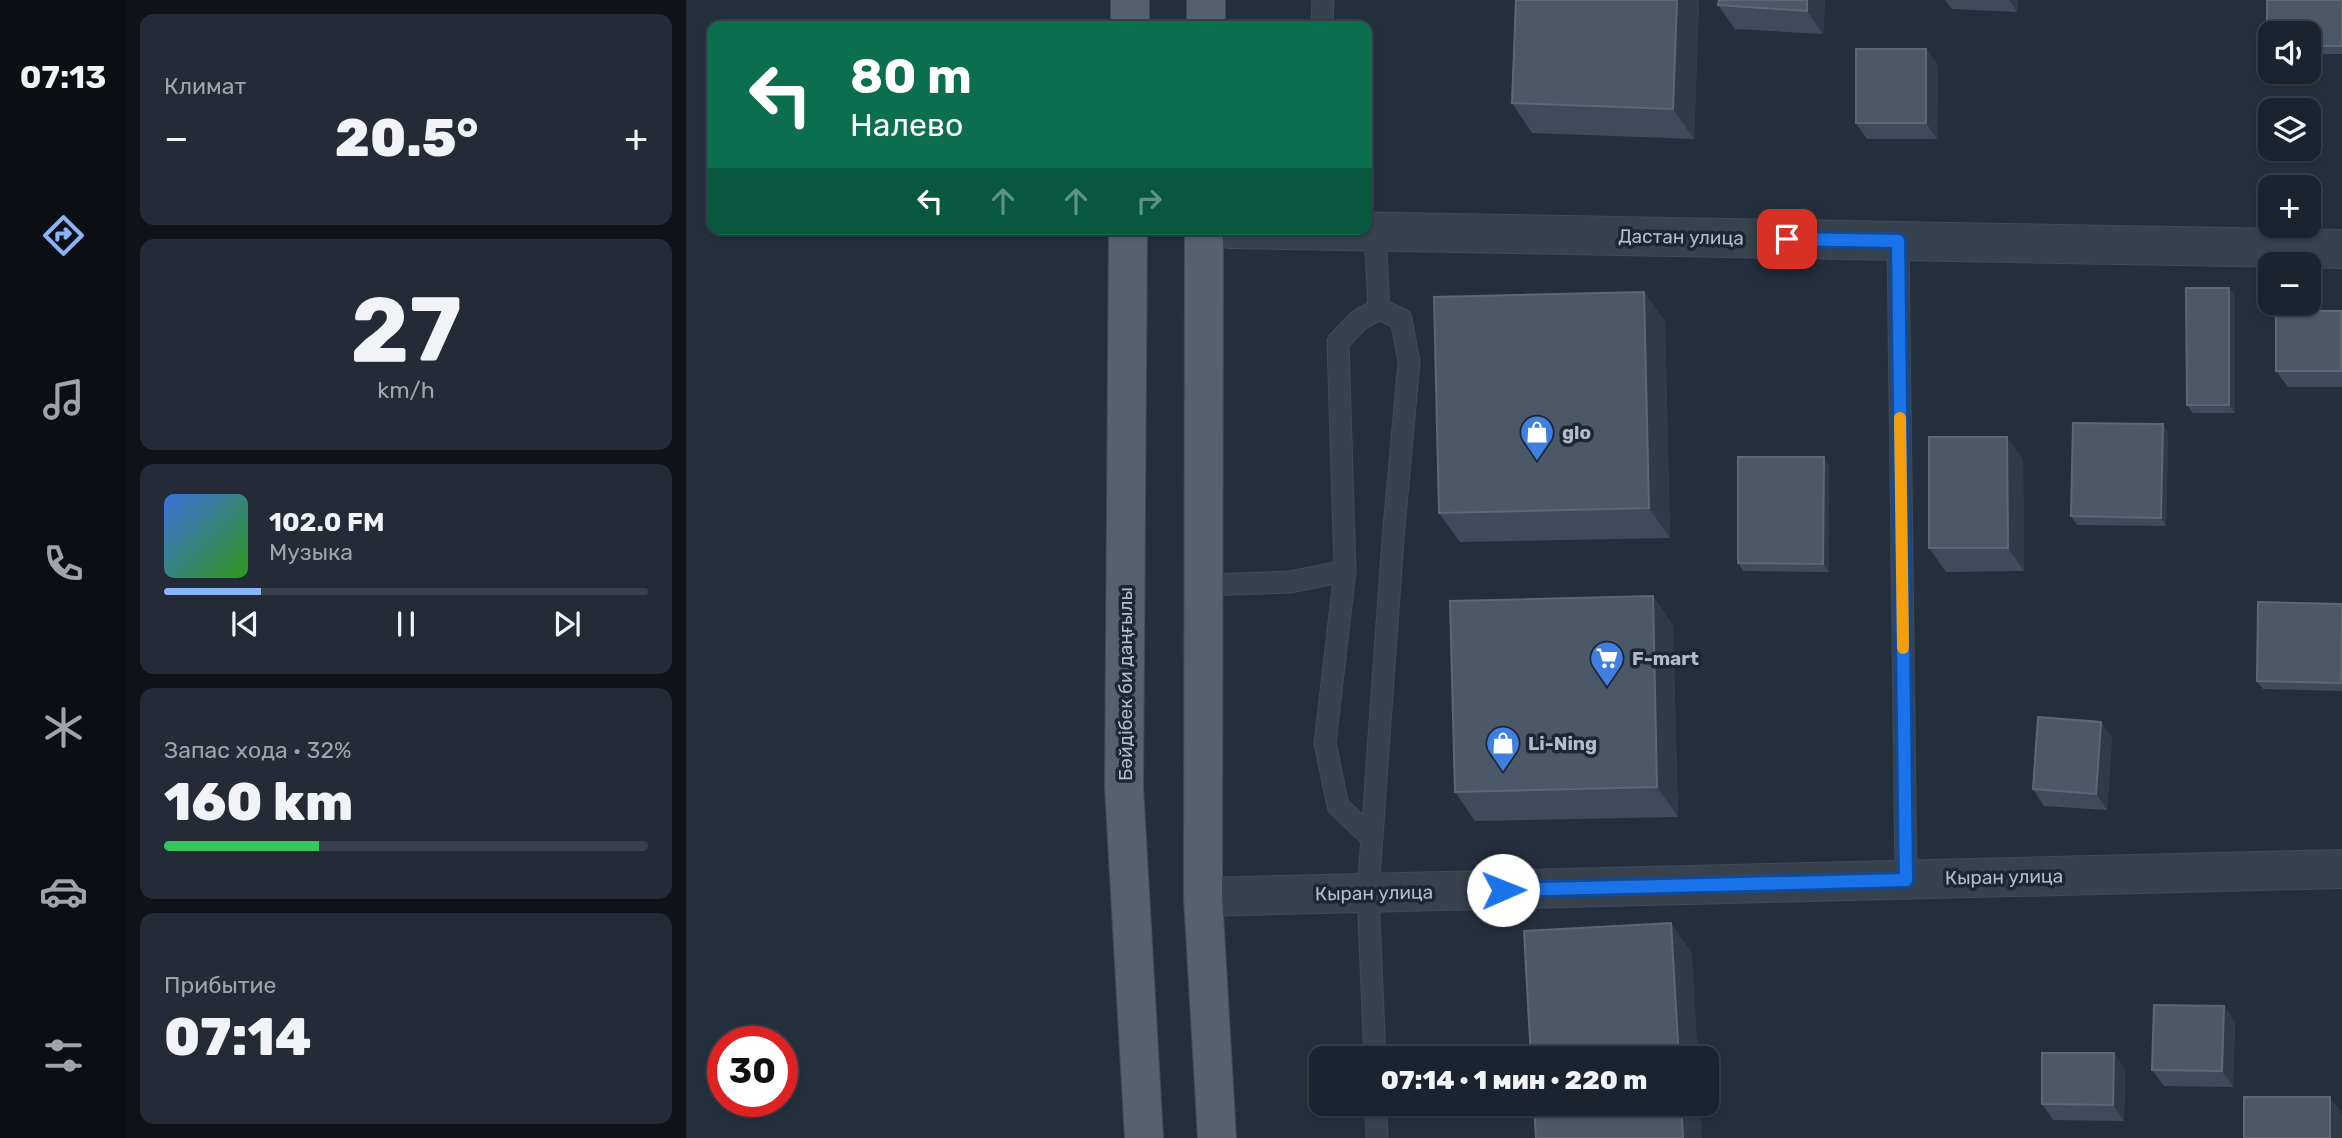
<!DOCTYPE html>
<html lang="ru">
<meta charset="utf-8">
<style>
body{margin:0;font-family:Rubik,sans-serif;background:#242b36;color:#f1f3f6;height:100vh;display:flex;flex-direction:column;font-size:26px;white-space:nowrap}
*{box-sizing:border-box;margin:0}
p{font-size:23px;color:#a0a4aa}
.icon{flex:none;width:38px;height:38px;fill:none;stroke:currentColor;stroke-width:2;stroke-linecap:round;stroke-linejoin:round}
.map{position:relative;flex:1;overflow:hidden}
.drawer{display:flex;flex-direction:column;gap:14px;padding:14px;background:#0f1319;width:560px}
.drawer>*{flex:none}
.hud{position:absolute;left:21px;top:21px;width:665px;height:214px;border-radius:14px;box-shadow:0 2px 5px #0004,0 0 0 2px #39404a;background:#0b6e4f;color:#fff;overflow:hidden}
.controls{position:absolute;left:1572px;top:21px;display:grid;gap:14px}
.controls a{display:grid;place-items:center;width:63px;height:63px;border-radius:14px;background:#1b232e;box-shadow:0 2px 5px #0004,0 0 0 2px #39404a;font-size:35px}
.speed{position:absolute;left:21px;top:1026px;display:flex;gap:14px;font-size:35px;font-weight:700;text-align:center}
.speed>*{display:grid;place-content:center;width:91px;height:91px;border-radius:50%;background:#1b232e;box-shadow:0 2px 5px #0004,0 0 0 2px #39404a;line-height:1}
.speed .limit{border:10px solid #d22;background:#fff;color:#111}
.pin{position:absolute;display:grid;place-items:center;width:60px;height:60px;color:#fff;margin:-30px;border-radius:14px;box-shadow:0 4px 10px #0006}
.me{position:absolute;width:77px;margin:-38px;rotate:89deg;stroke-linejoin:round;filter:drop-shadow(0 0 5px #0008)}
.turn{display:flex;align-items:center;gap:24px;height:147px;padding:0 28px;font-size:32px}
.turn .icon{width:91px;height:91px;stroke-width:2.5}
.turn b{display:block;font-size:49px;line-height:60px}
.lanes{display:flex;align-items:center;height:66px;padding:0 28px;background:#0003;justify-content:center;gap:35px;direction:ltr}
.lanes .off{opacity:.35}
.big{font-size:52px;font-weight:800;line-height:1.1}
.drawer .card{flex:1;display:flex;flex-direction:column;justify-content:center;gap:10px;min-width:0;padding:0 24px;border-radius:14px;background:#242b36}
.drawer .dial{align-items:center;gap:0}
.dial b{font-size:91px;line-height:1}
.song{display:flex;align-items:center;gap:21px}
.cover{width:84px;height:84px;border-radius:10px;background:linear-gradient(135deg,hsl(220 70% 55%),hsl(110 70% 35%))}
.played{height:7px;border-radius:4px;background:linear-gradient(90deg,#8ab4f8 20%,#39404a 20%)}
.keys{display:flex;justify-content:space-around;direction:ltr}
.heat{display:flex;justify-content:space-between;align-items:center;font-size:38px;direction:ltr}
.charge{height:10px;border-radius:5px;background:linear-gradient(90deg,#34c759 32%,#39404a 0)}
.trip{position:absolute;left:623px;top:1046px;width:410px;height:70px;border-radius:14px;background:#1b232e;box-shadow:0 2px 5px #0004,0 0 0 2px #39404a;font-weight:800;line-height:70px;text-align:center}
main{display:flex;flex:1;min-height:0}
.tab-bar{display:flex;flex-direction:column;width:126px;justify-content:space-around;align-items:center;background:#0b0e12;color:#a0a4aa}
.tab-bar .icon{width:49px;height:49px}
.tab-bar .selected{color:#8ab4f8}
.tab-bar b{font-size:32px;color:#f1f3f6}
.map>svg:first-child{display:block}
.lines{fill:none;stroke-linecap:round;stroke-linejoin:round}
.service-casing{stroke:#414a57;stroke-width:23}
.minor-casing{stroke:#414a57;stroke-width:40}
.primary-casing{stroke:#414a57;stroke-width:40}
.service{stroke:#38414e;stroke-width:21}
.minor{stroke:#38414e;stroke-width:38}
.primary{stroke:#56606e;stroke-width:38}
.wall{fill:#3f4b5c}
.shaded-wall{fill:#2f3b4b}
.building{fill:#4b5868;stroke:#5c6777;stroke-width:2}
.route-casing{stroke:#114b97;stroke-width:18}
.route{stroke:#1a73e8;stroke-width:12}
.slow{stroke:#f59e0b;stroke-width:12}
.labels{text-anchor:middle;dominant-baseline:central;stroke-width:7;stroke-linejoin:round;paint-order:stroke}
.street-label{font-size:19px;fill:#b4bcc9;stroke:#1d2633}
.poi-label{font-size:19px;font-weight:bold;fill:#b4bcc9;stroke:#1d2633;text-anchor:start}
</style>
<main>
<nav class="tab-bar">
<b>07:13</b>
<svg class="icon selected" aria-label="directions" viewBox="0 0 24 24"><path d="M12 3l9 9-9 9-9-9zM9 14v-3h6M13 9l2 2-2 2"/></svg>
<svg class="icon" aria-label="music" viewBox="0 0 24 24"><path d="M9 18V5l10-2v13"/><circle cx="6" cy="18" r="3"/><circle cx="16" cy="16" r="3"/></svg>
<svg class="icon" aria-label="phone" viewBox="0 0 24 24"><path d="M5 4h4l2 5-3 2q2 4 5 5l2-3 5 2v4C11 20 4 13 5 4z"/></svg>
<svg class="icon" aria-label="climate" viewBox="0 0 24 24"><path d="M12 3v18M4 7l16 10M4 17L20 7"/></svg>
<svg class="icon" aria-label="car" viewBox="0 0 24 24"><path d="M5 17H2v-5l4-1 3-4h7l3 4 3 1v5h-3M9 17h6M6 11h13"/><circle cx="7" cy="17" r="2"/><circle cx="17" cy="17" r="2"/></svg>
<svg class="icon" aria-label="filters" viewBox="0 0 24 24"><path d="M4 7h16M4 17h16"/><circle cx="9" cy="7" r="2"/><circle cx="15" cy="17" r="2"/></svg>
</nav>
<section class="drawer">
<div class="card"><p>Климат</p>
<div class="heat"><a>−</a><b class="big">20.5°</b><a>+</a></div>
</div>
<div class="card dial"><b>27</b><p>km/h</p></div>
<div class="card">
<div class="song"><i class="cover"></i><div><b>102.0 FM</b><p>Музыка</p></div></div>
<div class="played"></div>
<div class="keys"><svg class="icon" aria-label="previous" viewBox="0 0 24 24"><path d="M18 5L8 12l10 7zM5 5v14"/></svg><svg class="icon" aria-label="pause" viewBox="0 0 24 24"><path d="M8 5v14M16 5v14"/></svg><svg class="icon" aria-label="next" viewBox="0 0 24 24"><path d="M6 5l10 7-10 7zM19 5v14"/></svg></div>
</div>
<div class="card"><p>Запас хода · 32%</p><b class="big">160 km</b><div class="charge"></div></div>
<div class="card"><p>Прибытие</p><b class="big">07:14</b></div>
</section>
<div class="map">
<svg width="1656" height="1138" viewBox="0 0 1656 1138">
<rect width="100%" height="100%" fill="#242f3e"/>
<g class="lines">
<g class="service-casing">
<g id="service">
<path d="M636,26L637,0"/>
<path d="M689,232L693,309"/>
<path d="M1212,241L1220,880"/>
<path d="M659,571L639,743L652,806L686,838"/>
<path d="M519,585L604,582L659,571L652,342L673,320L693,309L715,319L723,362L707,539L682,893L689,1059"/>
<path d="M690,1104L691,1138"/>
</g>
</g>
<g class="minor-casing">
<g id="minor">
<path d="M544,229L1656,249"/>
<path d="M517,897L1656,869"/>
</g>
</g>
<g class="primary-casing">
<g id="primary">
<path d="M444,26V0"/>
<path d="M520,26V0"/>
<path d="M442,229L438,787L458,1138"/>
<path d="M518,229L517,897L531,1138"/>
</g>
</g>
<use href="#service" class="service"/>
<use href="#minor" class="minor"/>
<use href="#primary" class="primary"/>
</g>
<g class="wall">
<path d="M830,0H1013L1008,139L846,133L826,103Z"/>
<path d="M1033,0H1139L1137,34L1049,29L1032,5Z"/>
<path d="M1259,0H1332L1331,12L1266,9Z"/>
<path d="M1656,0V54H1622V33Z"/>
<path d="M1240,49L1252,65L1251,139H1181L1170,123Z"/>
<path d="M1543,288L1549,296V413H1507L1501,405Z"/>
<path d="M958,292L979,322L984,538L774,542L753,513Z"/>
<path d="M1655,311L1656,312V387H1602L1590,371Z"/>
<path d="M1482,432L1480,526L1391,525L1385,516Z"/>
<path d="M1337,460L1338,571L1260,572L1243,548Z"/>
<path d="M1143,465V572L1057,571L1052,563Z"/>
<path d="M967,596L987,626L992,817L789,821L769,792Z"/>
<path d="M1656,604V691L1577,689L1571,681Z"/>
<path d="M1415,722L1426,738L1421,810L1358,806L1347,789Z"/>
<path d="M1538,1006L1549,1022L1547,1087L1478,1086L1466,1070Z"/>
<path d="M1439,1069L1438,1121L1367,1120L1356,1104Z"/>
</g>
<g class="shaded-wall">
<path d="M991,0H1013L1008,139L987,109Z"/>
<path d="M1121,0H1139L1137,34L1121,11Z"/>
<path d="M1323,0H1332L1331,12Z"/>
<path d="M1240,49L1252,65L1251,139L1240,123Z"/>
<path d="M1543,288L1549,296V413L1543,405Z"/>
<path d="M958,292L979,322L984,538L963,508Z"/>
<path d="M1655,311L1656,312V373L1655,371Z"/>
<path d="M1477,424L1482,432L1480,526L1475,518Z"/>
<path d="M1321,437L1337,460L1338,571L1322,548Z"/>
<path d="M1138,457L1143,465V572L1137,564Z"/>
<path d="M967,596L987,626L992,817L971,787Z"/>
<path d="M1415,722L1426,738L1421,810L1410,794Z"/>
<path d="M985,923L1006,953L1012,1059H993Z"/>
<path d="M1538,1006L1549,1022L1547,1087L1536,1071Z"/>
<path d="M1428,1053L1439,1069L1438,1121L1427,1105Z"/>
<path d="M1644,1097L1656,1114V1138H1644Z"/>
<path d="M995,1104H1014L1016,1138H997Z"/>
</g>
<g class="building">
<path d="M830,0H991L987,109L826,103Z"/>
<path d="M1033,0H1121V11L1032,5Z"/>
<path d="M1581,0H1656V46H1622V33H1584V45H1581Z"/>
<rect x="1170" y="49" width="70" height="74"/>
<path d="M1500,288H1543V405H1501Z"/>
<path d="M958,292L963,508L753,513L748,297Z"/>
<rect x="1590" y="311" width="65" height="60"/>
<path d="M1387,423L1477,424L1475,518L1385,516Z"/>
<path d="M1243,437H1321L1322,548H1243Z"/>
<path d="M1052,457H1138L1137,564L1052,563Z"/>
<path d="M967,596L971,787L769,792L764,601Z"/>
<path d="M1572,602L1656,604L1655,683L1571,681Z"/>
<path d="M1352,717L1415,722L1410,794L1347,789Z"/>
<path d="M985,923L993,1059H845L838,931Z"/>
<path d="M1468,1005L1538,1006L1536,1071L1466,1070Z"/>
<path d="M1356,1053H1428L1427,1105L1356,1104Z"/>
<rect x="1558" y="1097" width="86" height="41"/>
<path d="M848,1104H995L997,1138H850Z"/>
</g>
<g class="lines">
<g class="route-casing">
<path id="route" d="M817,890L1220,880L1212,241L1101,239"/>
</g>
<use href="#route" class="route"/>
<path class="slow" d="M1214,418L1217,648"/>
</g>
<defs>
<g id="shop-pin" transform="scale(1.75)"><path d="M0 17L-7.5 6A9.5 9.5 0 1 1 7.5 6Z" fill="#3f7fe0" stroke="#1d2633"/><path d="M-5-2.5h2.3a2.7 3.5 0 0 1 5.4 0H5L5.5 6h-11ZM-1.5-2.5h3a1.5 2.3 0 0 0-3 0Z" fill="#fff"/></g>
<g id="supermarket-pin" transform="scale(1.75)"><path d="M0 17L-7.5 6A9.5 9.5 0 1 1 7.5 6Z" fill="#3f7fe0" stroke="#1d2633"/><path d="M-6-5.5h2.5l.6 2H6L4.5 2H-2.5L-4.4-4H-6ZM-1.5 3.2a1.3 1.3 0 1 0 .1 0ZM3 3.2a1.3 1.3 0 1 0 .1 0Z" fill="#fff"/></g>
</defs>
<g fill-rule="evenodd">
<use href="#shop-pin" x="851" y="432"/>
<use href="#supermarket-pin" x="921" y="658"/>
<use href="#shop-pin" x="817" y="743"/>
</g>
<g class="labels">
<g class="street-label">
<text transform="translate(995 237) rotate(1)">Дастан улица</text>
<text transform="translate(439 684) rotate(-90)">Бәйдібек би даңғылы</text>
<text transform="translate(1318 877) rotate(-1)">Кыран улица</text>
<text transform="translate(688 893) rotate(-1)">Кыран улица</text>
</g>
<g class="poi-label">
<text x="876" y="432">glo</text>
<text x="946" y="658">F-mart</text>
<text x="842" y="743">Li-Ning</text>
</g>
</g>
</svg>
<div class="controls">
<a><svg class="icon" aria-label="sound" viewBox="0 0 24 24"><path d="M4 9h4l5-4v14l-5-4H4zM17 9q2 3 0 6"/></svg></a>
<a><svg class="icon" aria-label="layers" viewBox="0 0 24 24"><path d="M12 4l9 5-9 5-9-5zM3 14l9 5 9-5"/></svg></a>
<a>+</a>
<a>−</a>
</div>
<div class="speed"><div class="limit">30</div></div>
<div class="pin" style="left:1101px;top:239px;background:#d93025"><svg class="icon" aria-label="arrive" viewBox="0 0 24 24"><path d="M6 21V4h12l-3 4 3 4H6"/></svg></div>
<svg class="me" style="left:817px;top:890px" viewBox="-20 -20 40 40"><circle r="19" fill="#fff"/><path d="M0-13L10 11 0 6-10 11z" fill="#1a73e8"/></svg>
<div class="trip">07:14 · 1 мин · 220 m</div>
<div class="hud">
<div class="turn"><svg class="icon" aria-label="left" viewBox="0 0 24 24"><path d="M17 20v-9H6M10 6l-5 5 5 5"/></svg><div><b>80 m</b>Налево</div></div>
<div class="lanes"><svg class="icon" aria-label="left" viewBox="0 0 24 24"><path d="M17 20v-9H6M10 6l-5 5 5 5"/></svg><svg class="icon off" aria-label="ahead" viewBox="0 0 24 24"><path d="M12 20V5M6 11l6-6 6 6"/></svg><svg class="icon off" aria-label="ahead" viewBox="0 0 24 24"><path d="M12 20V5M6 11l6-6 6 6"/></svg><svg class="icon off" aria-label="right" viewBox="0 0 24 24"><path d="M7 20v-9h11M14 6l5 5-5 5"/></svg></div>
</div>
</div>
</main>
